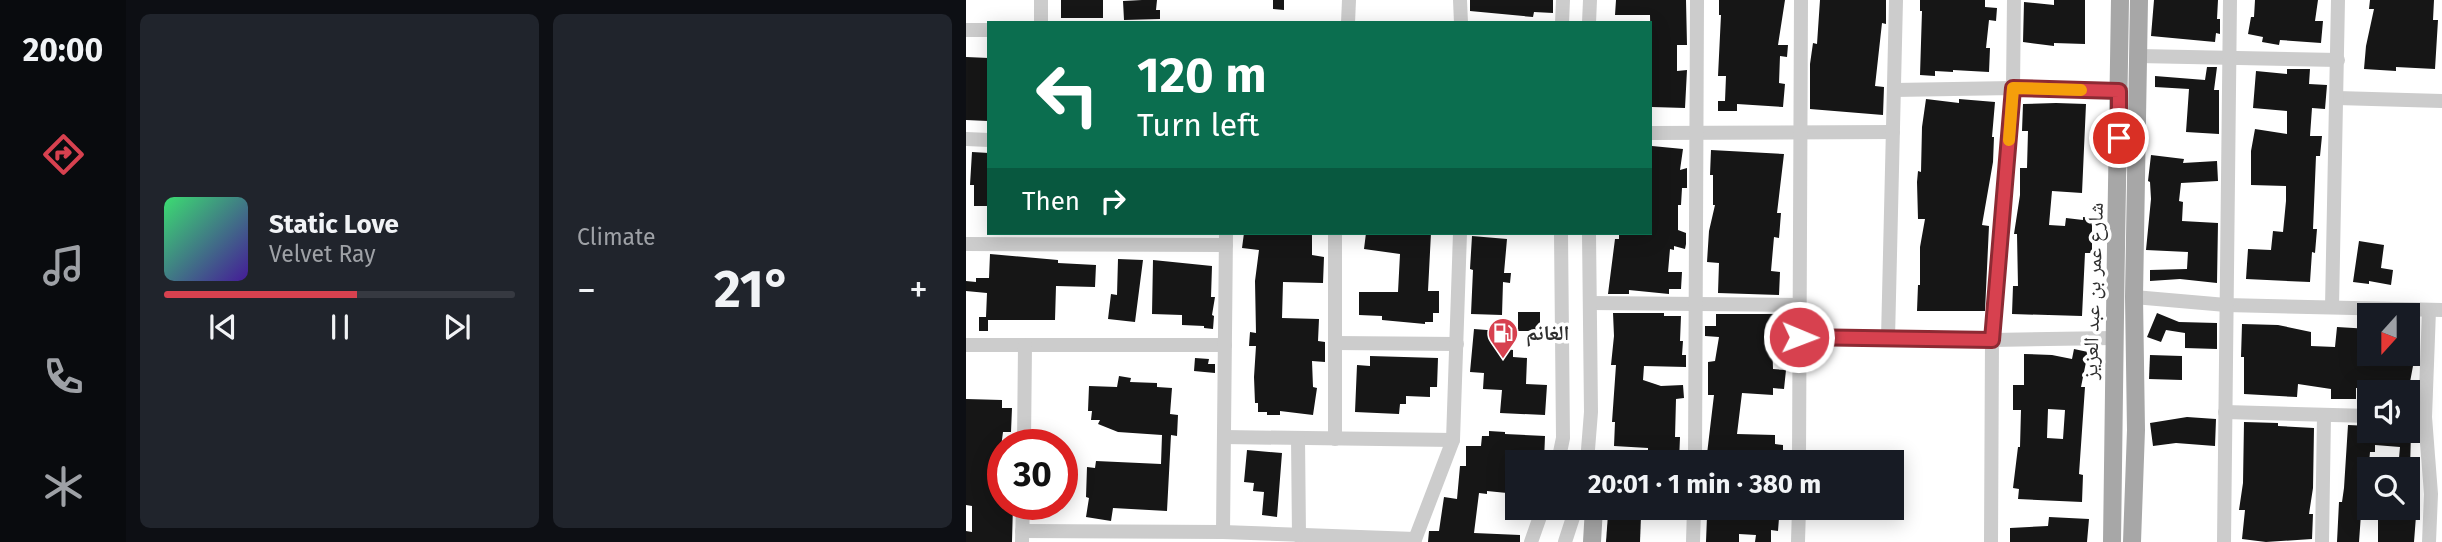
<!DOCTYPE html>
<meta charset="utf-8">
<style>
body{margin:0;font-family:"Fira Sans","Noto Naskh Arabic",sans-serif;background:#20242c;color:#f1f3f6;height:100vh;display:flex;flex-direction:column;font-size:26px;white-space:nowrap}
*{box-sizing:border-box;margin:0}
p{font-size:23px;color:#9ea1a6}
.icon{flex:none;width:38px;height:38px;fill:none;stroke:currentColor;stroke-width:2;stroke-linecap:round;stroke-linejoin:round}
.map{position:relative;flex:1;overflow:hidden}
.drawer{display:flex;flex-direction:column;gap:14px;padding:14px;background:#0d0f14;width:840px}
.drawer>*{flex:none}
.guide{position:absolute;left:21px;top:21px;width:665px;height:214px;border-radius:0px;box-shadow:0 4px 18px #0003;background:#0b6e4f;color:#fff;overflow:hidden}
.needle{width:46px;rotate:201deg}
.controls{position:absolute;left:1391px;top:303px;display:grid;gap:14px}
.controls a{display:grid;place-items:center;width:63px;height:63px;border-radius:0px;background:#171b24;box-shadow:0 4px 18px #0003;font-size:35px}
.speed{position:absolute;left:21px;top:429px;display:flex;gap:14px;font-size:35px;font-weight:700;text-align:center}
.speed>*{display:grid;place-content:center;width:91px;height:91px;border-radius:50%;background:#171b24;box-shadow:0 4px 18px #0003;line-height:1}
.speed .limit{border:10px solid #d22;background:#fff;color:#111}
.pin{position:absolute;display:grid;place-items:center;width:60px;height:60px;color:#fff;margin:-30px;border:4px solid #fff;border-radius:50%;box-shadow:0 2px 7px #0007}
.me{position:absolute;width:77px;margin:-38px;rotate:91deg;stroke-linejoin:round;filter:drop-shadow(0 0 5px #0008)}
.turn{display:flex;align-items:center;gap:24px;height:147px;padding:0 35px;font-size:32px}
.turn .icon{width:91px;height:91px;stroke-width:2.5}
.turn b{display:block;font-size:49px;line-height:60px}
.then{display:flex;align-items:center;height:66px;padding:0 35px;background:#0003;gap:14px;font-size:26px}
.big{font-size:52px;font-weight:700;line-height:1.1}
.drawer .card{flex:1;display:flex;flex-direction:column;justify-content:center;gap:10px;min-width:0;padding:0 24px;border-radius:10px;background:#20242c}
.song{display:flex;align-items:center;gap:21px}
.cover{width:84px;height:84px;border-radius:10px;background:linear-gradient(135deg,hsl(140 70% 55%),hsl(260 70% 35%))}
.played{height:7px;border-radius:4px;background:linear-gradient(90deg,#d7414f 55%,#363941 55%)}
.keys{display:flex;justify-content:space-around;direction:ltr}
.heat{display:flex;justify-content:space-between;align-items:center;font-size:38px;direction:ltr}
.drawer .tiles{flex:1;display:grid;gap:14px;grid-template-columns:repeat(2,1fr)}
.trip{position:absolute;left:539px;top:450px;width:399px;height:70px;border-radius:0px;background:#171b24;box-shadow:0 4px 18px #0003;font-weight:700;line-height:70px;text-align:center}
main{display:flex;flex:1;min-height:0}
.menu{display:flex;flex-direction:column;width:126px;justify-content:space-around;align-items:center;background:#090b0e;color:#9ea1a6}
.menu .icon{width:49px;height:49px}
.menu .active{color:#d7414f}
.menu b{font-size:32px;color:#f1f3f6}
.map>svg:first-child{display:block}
.building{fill:#161616;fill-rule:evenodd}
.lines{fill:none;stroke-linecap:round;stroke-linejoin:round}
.minor{stroke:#ccc;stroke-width:14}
.major{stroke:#a7a7a7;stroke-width:18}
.route-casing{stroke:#8c2a33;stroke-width:18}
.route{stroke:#d7414f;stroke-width:12}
.slow{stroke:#f59e0b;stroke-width:12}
.labels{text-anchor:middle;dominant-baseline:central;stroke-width:7;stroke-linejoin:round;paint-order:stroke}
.street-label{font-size:21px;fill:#2f2f2f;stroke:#fff}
.poi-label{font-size:21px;font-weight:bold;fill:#2f2f2f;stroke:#fff;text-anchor:start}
</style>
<main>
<nav class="menu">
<b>20:00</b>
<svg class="icon active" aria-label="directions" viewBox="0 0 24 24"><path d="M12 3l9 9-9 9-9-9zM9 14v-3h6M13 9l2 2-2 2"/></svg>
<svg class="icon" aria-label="music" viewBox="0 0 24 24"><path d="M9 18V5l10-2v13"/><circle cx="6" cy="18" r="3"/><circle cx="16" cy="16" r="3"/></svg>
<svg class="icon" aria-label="phone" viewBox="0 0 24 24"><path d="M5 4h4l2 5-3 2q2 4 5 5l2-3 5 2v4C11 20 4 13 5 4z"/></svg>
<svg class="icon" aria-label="climate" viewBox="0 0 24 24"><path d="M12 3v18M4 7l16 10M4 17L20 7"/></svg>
</nav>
<section class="drawer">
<div class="tiles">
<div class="card">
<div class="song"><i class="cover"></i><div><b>Static Love</b><p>Velvet Ray</p></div></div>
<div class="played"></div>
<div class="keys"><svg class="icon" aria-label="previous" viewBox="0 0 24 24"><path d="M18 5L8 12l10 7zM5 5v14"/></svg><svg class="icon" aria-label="pause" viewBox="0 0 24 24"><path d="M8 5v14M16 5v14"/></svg><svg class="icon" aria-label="next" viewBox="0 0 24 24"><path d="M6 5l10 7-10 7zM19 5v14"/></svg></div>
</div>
<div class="card"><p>Climate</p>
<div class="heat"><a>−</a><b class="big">21°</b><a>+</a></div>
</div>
</div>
</section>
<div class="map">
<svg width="1476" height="542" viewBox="0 0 1476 542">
<rect width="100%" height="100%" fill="#fff"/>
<g class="building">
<rect x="95" y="0" width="42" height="18"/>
<path d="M176,0H191L190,10H194V19L158,20L157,1Z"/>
<path d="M307,0H318V10L307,9Z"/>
<path d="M504,0H587V13L568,12L567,17L504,11Z"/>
<path d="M650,0H720L721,45H711V71L721,70L719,108L686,107L684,15H649Z"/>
<path d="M753,0H819L812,45H822L821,57L814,56L813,83L819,84L817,107L771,104V111H752V101H759L760,76H752L755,15H753Z"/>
<path d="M854,0H920V24L916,23L909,86L918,87L917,115L844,109V64L847,43L851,44Z"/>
<path d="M954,0H1019V7L1031,8L1030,21L1023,20L1020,48H1024L1023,72L987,70V72L969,71V76L954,75L956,11H954Z"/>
<path d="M1088,0H1119V44L1088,43V46L1057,42L1058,2L1088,5Z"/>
<path d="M1188,0H1252L1251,19H1254V34L1250,33L1249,42L1185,36Z"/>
<path d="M1289,0H1352L1349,21H1357L1355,43L1314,40L1313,45L1296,42L1297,37L1282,34L1285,17H1288Z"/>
<path d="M1404,0H1468L1467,20H1472L1469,69L1430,67V71L1398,69L1400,46L1408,9H1403Z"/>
<path d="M0,57L23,58L22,121L0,120Z"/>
<path d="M1241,67H1251L1248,90H1253V134L1220,132L1223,89L1189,87V76L1239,80Z"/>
<path d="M1321,69H1344L1343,84L1361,85L1359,109L1346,108L1344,136H1356L1354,156H1350L1347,229H1351L1349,253L1346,252L1344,282L1280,279L1282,249L1305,250L1307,231L1317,232L1320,201V186L1285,185V151L1289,129L1321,134V111L1287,108L1290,71L1321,74Z"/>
<path d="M960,99L993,103V99L1029,102L1026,137H1028L1027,162L1016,225L1023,226L1019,311H951L952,285H954V247L959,219H952L951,182L952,171L955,172L956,127Z"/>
<path d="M1090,103L1120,104L1116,193L1086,191L1083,225L1099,226L1100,218L1117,220V217L1126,218V253H1119L1116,316L1046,314L1047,286H1052L1051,234H1048L1054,195V168H1061L1062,131H1056L1057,104Z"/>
<path d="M686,146L717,149L714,170L721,168V188H716L715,205H712V230L720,233V244L719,249L708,246V250L704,249L702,272H716L715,289H703V294L663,290V294H642L649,239H653V233H686L684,166Z"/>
<path d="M745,150L818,154L811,213H815L813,238L808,237L805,271L814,272L813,295L752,293L753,263L741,262L743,231L749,205H747V175H744Z"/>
<path d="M6,152L23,153V206H8V185H4Z"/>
<path d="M1185,155L1218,159L1217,163L1251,161L1252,181L1215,183L1213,201L1217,202L1216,221L1252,223L1251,283L1214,279L1184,281V270L1221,269L1222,252L1180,250L1185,199L1184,182L1182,181Z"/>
<path d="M278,233H346V255L358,257L357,283L317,282L316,318L353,319L352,341L359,342V362L346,361L347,387L351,388L347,415L314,411V415H301V412H292V403H289L288,377L290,346H283L284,332L290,333L289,281L293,250L276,248Z"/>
<path d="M400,233H465L462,291H473V313H467V322H459V324L416,320V316L393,315V292H432L434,254L398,249Z"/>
<path d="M506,236L541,239L538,273H545L544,283L537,282L536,315L505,314L507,270L504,269Z"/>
<path d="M1393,241L1418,245L1415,268L1427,270L1425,285L1403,281V284L1387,282Z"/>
<path d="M24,254L92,260V263L130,265L129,287L90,286L89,320H22V331H13V317H20L21,293L0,291V281L10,282V278H23Z"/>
<path d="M152,259L177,260L169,322L142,319L145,294L151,295Z"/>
<path d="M187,260L246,266L245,297H249L246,315L248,316L247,329L238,328V326L216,325V315L186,314Z"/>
<rect x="552" y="312" width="22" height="19"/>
<path d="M647,313H698V316H715L714,341H717L716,355H720V367L678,366L677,380L695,386L717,385L718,398L710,399L709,437H714L713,462H682V448L648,446L649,422H646L650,365H645L648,336Z"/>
<path d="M1191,313L1213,322L1251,323V349L1219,348V333L1200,330L1195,342L1181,337Z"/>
<path d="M750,314H813L812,337H806L807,369L820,370L818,389L807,388V395L776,393L771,434L809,435V444L817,445V462H793L794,454H775V462H746V454H741L748,395H742V362L749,361L753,337L739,336V326H750Z"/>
<path d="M1276,324L1312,325L1345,332V346L1369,347L1371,327L1404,329V354H1419V362L1447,366L1444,382L1441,381L1440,392L1390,388V399H1365V389L1332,384L1331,397L1278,394V357H1275Z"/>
<path d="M508,329L534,331L533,348L547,350V357L561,358L560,384L581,385L579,415L534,413L536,390L517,389L518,373L504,372Z"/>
<path d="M1108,349L1122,352L1115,387H1119L1113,474L1117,475L1116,502L1052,499L1053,489L1047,488L1052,447H1054L1055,410H1047V385H1058V354L1086,355L1106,359ZM1082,409L1099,410L1097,439L1081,438Z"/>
<path d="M1184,355L1216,356V380L1183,379Z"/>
<path d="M404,356L472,358L471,387H464V397L440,396V404H434L433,414L389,412L391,365L404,366Z"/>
<path d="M229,358L243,359L242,364H249V373L228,371Z"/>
<path d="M153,376L165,378L164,382L191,383V387L206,388L204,414L212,415L211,436L205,435L201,511L147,508L145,521L120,517L123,498L120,497L121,467L129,468L130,461L195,464L196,435L152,432L132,424L134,420H125L126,411H122L123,386L151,387Z"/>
<path d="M0,399L36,400V408H46L45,432H37L32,470H37V504H47L46,542H0V531L6,532V506L0,505Z"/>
<path d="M1221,417L1250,419L1249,446L1210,443L1187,446L1184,423Z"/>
<path d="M1278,422L1312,423V426L1348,428L1347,488L1343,514H1347L1346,539L1300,542L1276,539L1279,510H1273L1277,483Z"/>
<path d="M1382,425L1404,426V430L1445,432L1444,469H1432L1434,447L1409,445V452H1404L1401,487H1404V508L1454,507L1453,516H1450L1448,542H1412V516L1395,514L1393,542H1371L1373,502H1376L1378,488Z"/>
<path d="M523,431L539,432V434L579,436L578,462L551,461V494L521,491V494L513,493L508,533L554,535V542H462L463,531H473L478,497L491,499L494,466H500V446H515L516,436H523Z"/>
<path d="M281,450L316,453L311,517L296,515L298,492L287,491L288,483L278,482Z"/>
<path d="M642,514L675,516L674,542H640Z"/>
<path d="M741,516L813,518L812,531L805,530V542H789L790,535L773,534V542H740Z"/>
<path d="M1083,517L1123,519L1121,542H1044V528L1082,526Z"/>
</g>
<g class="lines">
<g class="minor">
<path d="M494,0L495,23"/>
<path d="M75,23V0"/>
<path d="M382,23L383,0"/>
<path d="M596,23L597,0"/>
<path d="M623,23L624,0"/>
<path d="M0,30H23"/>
<path d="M1172,56L1372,60"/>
<path d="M928,90L1047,88L1153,91"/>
<path d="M1371,98L1476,101"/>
<path d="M684,133L927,132"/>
<path d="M0,139L23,140"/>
<path d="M0,244L260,245"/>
<path d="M1168,297L1260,305L1476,310"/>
<path d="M624,303L833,305"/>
<path d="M1366,307L1372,0"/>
<path d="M833,337L1026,340L1147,338"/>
<path d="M922,339L930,0"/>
<path d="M369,343L491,344"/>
<path d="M0,345H259"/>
<path d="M1259,412L1404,416"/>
<path d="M1442,417H1459"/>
<path d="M258,437L487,440"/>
<path d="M332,438L333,536"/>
<path d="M369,439V233"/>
<path d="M58,444L59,345"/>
<path d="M592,462L597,438L595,233"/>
<path d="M621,462L625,412L623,233"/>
<path d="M729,462L731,0"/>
<path d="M833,462L835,0"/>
<path d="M56,531L257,532L449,539"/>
<path d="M257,532L260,233"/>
<path d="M56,542L57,504"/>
<path d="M448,542L487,440L494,233"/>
<path d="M565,542L577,508"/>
<path d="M599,542L610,508"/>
<path d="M727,542L728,508"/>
<path d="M832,542L833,508"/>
<path d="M1025,542L1026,340L1047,88L1048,0"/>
<path d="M1258,542L1264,0"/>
<path d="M1356,542L1358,415"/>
<path d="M1463,542L1465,494L1459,417L1463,310"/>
</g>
<g class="major">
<path d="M626,542L628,508"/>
<path d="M1146,542C1147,361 1152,181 1154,0"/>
<path d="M1166,542L1170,430L1168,297L1173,0"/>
</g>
</g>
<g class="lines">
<g class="route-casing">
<path id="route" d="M833,337L1026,340L1047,88L1153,91V138"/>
</g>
<use href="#route" class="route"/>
<path class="slow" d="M1043,140L1047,88L1115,90"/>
</g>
<defs>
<g id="fuel-pin" transform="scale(1.575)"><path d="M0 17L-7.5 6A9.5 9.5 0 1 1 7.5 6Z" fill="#d7414f" stroke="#fff"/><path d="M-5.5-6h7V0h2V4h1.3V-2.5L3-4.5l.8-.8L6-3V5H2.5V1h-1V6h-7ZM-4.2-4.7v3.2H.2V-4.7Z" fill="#fff"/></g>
</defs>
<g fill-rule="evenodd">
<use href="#fuel-pin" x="537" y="333"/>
</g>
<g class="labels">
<g class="street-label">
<text transform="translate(1127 291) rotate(-88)">شارع عمر بن عبد العزيز</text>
</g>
<g class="poi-label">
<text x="560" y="333">الغانم</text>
</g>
</g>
</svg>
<div class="controls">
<a><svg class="needle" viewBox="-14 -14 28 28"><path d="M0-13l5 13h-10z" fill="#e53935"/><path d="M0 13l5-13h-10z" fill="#9ea1a6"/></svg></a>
<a><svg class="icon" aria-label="sound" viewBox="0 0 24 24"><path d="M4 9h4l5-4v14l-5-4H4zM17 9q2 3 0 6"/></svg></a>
<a><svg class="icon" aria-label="search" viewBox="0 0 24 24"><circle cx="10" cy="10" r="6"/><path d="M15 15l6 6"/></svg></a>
</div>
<div class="speed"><div class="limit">30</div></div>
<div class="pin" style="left:1153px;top:138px;background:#d93025"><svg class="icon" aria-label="arrive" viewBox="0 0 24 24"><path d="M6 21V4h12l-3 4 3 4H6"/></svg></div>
<svg class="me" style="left:833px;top:337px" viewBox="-20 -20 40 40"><circle r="17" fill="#d7414f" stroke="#fff" stroke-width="3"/><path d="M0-11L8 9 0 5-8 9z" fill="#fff"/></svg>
<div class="trip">20:01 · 1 min · 380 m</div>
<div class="guide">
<div class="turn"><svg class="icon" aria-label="left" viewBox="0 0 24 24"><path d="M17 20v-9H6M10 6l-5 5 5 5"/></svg><div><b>120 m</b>Turn left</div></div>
<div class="then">Then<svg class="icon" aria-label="right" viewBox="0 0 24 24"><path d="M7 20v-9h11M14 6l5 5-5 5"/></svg></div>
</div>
</div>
</main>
